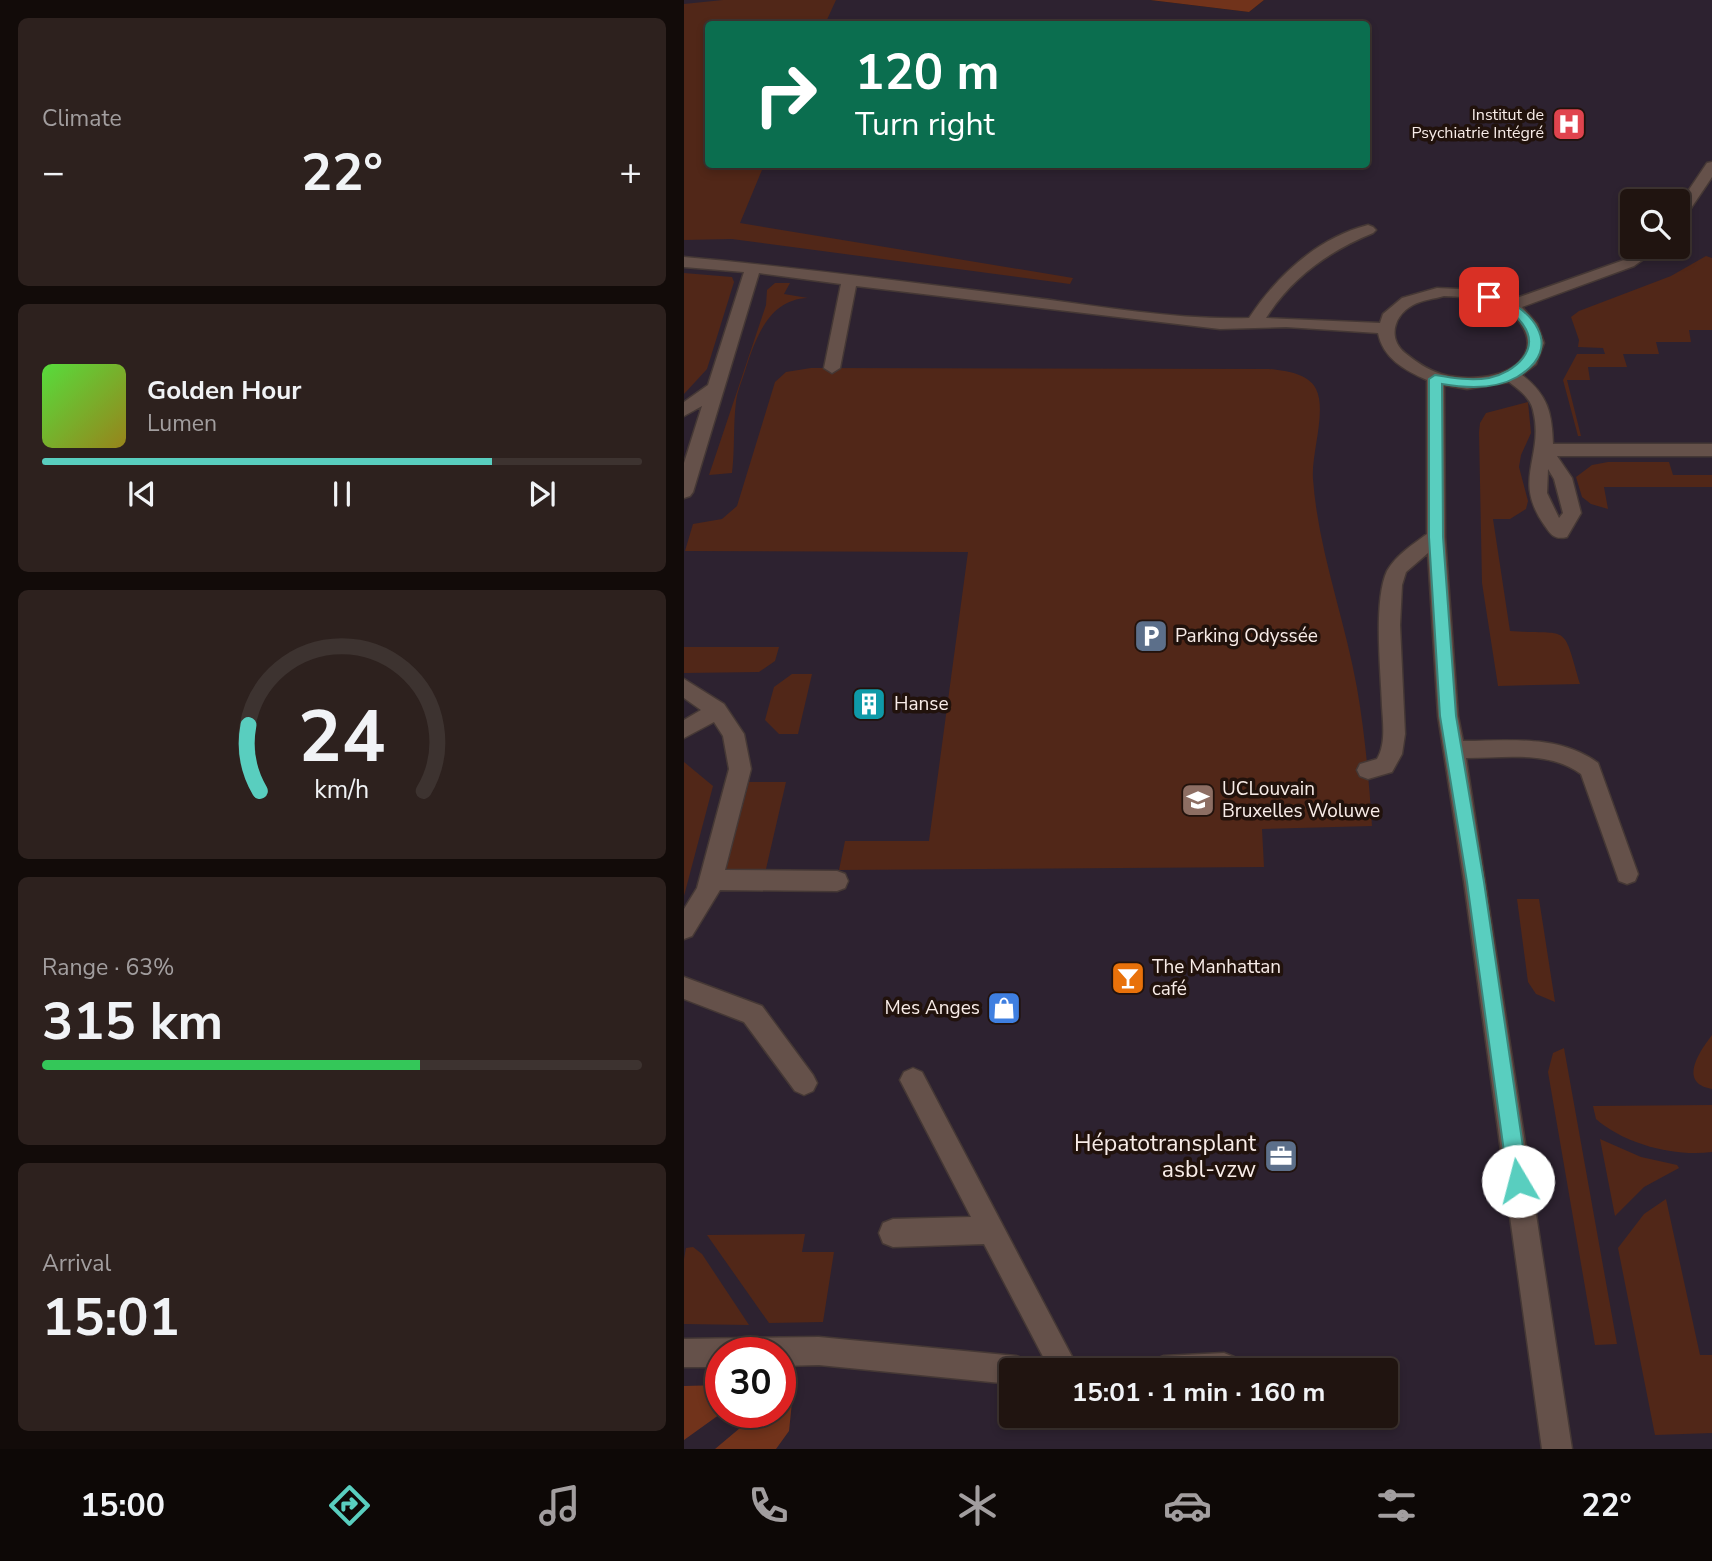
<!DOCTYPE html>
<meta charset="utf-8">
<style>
body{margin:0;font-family:"Nunito Sans",sans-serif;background:#2d211e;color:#f1f3f6;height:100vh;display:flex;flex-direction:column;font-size:26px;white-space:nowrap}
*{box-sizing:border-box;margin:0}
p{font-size:23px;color:#a29e9f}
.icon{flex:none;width:38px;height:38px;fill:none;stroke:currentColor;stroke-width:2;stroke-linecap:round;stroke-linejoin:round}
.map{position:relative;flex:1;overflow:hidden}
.panel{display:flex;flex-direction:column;gap:18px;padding:18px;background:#120b09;width:684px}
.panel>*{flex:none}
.banner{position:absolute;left:21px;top:21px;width:665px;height:147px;border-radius:7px;box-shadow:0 4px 10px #0003,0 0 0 2px #3d3330;background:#0b6e4f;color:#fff;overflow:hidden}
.buttons{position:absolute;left:936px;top:189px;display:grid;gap:14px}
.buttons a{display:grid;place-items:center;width:70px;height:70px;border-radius:7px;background:#201410;box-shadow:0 4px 10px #0003,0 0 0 2px #3d3330;font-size:35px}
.speed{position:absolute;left:21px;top:1337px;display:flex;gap:14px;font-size:35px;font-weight:700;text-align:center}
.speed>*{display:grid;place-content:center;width:91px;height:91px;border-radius:50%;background:#201410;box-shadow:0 4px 10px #0003,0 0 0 2px #3d3330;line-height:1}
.speed .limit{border:10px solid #d22;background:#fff;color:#111}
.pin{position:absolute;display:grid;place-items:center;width:60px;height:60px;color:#fff;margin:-30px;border-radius:14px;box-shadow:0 4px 10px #0006}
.me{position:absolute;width:77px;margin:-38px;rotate:352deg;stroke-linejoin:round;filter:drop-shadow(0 0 5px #0008)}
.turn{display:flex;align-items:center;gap:24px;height:147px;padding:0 35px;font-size:32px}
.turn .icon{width:91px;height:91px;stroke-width:2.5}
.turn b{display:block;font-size:49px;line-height:60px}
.big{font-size:52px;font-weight:700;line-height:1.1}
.panel .widget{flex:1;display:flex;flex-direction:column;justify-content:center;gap:10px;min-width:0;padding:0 24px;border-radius:10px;background:#2d211e}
.panel .dial{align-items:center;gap:0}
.dial svg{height:182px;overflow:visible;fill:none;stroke:#3d3330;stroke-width:7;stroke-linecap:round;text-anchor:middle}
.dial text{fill:#f1f3f6;stroke:none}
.song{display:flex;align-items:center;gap:21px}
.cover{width:84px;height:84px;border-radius:10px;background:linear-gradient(135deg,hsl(110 70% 55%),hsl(50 70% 35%))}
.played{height:7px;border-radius:4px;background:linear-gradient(90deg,#59cebf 75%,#3d3330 75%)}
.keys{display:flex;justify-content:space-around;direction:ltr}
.heat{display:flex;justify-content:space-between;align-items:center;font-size:38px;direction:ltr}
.charge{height:10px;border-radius:5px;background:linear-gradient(90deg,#34c759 63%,#3d3330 0)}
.trip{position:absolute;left:315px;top:1358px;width:399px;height:70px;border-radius:7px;background:#201410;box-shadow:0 4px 10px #0003,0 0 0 2px #3d3330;font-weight:700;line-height:70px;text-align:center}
.tab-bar{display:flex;height:112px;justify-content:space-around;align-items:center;background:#0d0806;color:#a29e9f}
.tab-bar .icon{width:49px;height:49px}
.tab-bar .current{color:#59cebf}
.tab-bar b{font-size:32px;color:#f1f3f6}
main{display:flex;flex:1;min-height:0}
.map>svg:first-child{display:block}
.education{fill:#2d2230;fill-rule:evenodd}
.green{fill:#512718}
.forest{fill:#71331b}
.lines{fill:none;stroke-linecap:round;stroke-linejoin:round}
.minor-casing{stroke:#453835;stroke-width:3}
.minor{fill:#65514a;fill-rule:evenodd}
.route{fill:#59cebf;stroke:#3a867c;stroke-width:2}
.labels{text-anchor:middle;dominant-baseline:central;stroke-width:7;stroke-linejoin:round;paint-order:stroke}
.far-poi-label{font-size:16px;fill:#f8ece8;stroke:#21120c;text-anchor:end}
.poi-label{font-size:19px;fill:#f8ece8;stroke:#21120c;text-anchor:start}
.near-poi-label{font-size:23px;fill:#f8ece8;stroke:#21120c;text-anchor:end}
</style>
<main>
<section class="panel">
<div class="widget"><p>Climate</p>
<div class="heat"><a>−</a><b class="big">22°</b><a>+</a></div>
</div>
<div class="widget">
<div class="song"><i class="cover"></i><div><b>Golden Hour</b><p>Lumen</p></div></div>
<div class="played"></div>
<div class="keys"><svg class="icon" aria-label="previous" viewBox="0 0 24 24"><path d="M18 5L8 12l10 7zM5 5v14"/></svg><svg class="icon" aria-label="pause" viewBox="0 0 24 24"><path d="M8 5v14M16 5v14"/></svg><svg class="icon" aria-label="next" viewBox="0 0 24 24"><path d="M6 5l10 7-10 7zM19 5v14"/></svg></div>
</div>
<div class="widget dial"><svg viewBox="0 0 100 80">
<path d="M14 69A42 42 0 1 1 86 69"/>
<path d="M14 69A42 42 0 0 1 9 40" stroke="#59cebf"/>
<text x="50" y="56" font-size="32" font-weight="700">24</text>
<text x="50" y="72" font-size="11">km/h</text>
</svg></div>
<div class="widget"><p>Range · 63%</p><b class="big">315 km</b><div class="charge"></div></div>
<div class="widget"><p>Arrival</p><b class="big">15:01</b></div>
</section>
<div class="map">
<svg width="1028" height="1449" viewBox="0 0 1028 1449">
<rect width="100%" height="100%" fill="#2b1b15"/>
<path class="education" d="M0,0H466L565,12L580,0H1028V1449H0ZM24,24H682V164H24ZM948,201H994V247H948ZM37,1353H96V1412H37ZM327,1370H702V1416H327Z"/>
<g class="green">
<path d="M39,0H152L141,24H24V164L80,165L56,223L389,278L386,284L48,239L0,240V4Z"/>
<path d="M1022,256L1028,258V330H1005L1007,342H972L975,354H939L943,367H904L906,380H883L897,436H894L879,380L893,354H921L919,348L894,347L895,340L887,317L895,311L987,276Z"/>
<path d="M0,273L48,277L50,282L23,369L0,394Z"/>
<path d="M91,283H106L100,294L124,298C84,299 71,340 61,371C58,381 53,392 52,402C49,425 51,449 48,473L25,475L82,305L83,290Z"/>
<path d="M127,368L585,369C601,371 624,373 632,389C643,411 627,454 629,479C634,550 661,619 673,688C681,734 685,780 688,826L578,829L580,867L155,870L161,841H245L284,552L1,551L9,524L38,519L53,506L91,382L102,372Z"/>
<path d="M844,402L847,433L837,455L835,467L844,501L842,509L826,519H809L826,631C887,635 878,622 896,684L814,686L798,583L795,432L796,423L802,413Z"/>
<path d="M924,462H985L989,475H1028V487H920L924,509L907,504L898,497L892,477L908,465Z"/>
<path d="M0,647H95L91,661L75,672L0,673Z"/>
<path d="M108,674H128L114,734H95L81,720L90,687Z"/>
<path d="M0,762L29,786L0,896Z"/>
<path d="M65,782H102L82,869H42Z"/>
<path d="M833,899H855L871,1002L852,994L844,982Z"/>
<path d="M1028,1035V1089C993,1083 1016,1051 1028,1035Z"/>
<path d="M880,1048L933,1344L911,1345L864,1072L869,1053Z"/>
<path d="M1028,1105V1152C991,1157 940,1144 912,1119L909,1106Z"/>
<path d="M916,1139L957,1157L993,1165L995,1168L960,1187L931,1216Z"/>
<path d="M982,1199L1016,1355H1028V1433L971,1435L934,1248L960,1214Z"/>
<path d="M121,1234L118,1252H150L139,1322L85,1323L23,1235Z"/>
<path d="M9,1247L18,1254L65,1325L0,1324V1259L2,1248Z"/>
</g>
<g class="forest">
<path d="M466,0H580L565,12Z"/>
<path d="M110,1383L105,1431L92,1449H31L75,1412H96V1395Z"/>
<path d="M37,1385V1412H39L0,1440V1386Z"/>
</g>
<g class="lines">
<g class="minor-casing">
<g id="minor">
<path d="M1028,162V177L999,220L994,221V206L1023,163Z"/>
<path d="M684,225L689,227L692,230L689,233C645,251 608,277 582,318L696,323L699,314L718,298L753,288L795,290L827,300L940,260L959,247H976L950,266L838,307L853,324L860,343L852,364L838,375C864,395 868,413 869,444H1028V456H873L888,478L897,513L883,537C871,540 867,535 861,526C827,479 861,457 849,410C846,397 834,389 825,382L783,389L760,385L761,537L774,716L779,741C825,741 874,734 914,763L954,874L951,881L943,884L935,881L897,774C865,750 820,758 782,758L888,1449H858L780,882L754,716L744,553L722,572L718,585L716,625L721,734L718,754L708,772L684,779L676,776L673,770L676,764L693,759C702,744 699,723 698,706C697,672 689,601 703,571C712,555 728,545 743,534V380C720,370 699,358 694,333L602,327L536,329L172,286L156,368L148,373L140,368L157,284L75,273L9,492L6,496L0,498V463L18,406L0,416V402L24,385L60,272L0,267V257C120,268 239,284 359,299C427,308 497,320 565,318C593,276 633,238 684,225ZM760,296C789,297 825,300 840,329C844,337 845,346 841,354C828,380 781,381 757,374C744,370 732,362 721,353C703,338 710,315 729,305C738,300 750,299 760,296ZM864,469L870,479L879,513L875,518L863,493Z"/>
<path d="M0,679L40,704L60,734L67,769L41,870L153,871L161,874L164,881L161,888L153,891L36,890L8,936L0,939V909L13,888L45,769L39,736L30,722L0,738V720L17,710L0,698Z"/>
<path d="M0,977L78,1006L129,1075L133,1083L129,1091L120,1095L111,1091L60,1022L0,999Z"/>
<path d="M229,1068L238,1072L395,1370H366L300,1244L209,1247L199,1243L195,1233L199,1223L209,1219L287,1217L216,1080L220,1072Z"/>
<path d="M135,1337L332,1356L342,1360L346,1370H327V1384L135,1365L96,1366V1353H37V1367H0V1339Z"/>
<path d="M540,1353L550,1357L553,1370H466L470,1360L480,1356Z"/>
</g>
</g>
<use href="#minor" class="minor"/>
</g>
<path class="route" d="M805,293C846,305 884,347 833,377C811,390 782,388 758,384L759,537L772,716L800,882L844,1181L841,1188L834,1191L827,1188L824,1181L783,882L756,716L745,537V379L751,375C769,378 787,381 805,378C831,372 859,349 837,322C828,310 814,305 801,299V294Z"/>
<defs>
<g id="hospital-square" transform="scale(1.75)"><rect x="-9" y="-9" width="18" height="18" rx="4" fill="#e0444e" stroke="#21120c"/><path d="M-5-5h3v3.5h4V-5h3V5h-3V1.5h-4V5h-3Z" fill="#fff"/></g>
<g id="parking-square" transform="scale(1.75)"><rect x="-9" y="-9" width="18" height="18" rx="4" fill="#5c6f8a" stroke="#21120c"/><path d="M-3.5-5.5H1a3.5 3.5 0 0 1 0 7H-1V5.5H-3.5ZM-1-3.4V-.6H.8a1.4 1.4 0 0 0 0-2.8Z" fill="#fff"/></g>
<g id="building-square" transform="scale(1.75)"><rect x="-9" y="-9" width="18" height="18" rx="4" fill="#0f9aa8" stroke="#21120c"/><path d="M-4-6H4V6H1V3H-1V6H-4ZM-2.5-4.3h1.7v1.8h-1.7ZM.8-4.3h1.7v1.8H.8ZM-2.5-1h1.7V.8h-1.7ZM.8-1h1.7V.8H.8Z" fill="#fff"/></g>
<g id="university-square" transform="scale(1.75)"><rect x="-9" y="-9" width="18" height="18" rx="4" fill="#8d6e63" stroke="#21120c"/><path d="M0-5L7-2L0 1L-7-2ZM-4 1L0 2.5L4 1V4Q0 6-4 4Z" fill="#fff"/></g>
<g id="bar-square" transform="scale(1.75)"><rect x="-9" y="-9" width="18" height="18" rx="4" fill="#e8710a" stroke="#21120c"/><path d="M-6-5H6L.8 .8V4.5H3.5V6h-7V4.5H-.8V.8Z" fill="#fff"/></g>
<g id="shop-square" transform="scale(1.75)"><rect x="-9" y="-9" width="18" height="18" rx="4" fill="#3f7fe0" stroke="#21120c"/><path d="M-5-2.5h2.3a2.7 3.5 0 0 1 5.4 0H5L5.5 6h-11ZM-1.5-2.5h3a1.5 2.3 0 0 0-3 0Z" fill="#fff"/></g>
<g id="office-square" transform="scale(1.75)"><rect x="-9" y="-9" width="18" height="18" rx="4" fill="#5c6f8a" stroke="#21120c"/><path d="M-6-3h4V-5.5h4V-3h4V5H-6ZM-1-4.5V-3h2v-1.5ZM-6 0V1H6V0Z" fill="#fff"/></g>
</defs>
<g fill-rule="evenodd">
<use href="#hospital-square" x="885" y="124"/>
<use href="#parking-square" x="467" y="636"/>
<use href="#building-square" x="185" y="704"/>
<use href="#university-square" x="514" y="800"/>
<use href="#bar-square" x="444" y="978"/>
<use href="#shop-square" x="320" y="1008"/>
<use href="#office-square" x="597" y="1156"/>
</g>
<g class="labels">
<g class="far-poi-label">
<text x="860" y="115">Institut de<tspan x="860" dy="18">Psychiatrie Intégré</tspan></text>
</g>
<g class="poi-label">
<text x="491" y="636">Parking Odyssée</text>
<text x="210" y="704">Hanse</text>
<text x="538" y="789">UCLouvain<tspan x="538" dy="22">Bruxelles Woluwe</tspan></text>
<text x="468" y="967">The Manhattan<tspan x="468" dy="22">café</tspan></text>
<text x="296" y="1008" text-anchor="end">Mes Anges</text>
</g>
<g class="near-poi-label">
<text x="572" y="1143">Hépatotransplant<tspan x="572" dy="26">asbl-vzw</tspan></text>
</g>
</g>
</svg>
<div class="buttons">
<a><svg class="icon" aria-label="search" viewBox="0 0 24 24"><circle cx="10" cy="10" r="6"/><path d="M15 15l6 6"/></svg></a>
</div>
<div class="speed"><div class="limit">30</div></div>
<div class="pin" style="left:805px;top:297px;background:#d93025"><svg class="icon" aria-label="arrive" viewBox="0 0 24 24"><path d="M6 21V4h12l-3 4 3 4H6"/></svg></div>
<svg class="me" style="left:834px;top:1181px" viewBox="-20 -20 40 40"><circle r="19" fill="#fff"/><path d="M0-13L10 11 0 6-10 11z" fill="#59cebf"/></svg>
<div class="trip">15:01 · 1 min · 160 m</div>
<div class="banner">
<div class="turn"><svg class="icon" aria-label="right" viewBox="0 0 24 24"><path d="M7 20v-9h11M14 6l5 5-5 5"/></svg><div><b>120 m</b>Turn right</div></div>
</div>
</div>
</main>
<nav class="tab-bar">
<b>15:00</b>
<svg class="icon current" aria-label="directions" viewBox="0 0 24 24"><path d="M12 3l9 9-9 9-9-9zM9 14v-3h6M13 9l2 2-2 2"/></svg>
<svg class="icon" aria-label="music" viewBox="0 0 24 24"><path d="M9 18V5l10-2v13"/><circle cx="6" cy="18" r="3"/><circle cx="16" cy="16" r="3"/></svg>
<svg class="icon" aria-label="phone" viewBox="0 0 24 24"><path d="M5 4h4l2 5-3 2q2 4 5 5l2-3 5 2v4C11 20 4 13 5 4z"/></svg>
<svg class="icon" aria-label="climate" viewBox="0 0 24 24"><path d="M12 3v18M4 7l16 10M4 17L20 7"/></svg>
<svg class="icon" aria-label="car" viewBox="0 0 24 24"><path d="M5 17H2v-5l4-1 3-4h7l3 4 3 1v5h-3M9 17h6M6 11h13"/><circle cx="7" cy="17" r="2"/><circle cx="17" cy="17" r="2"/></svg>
<svg class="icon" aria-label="filters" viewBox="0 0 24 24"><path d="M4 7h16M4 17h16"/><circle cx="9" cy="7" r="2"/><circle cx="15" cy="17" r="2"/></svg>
<b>22°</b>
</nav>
